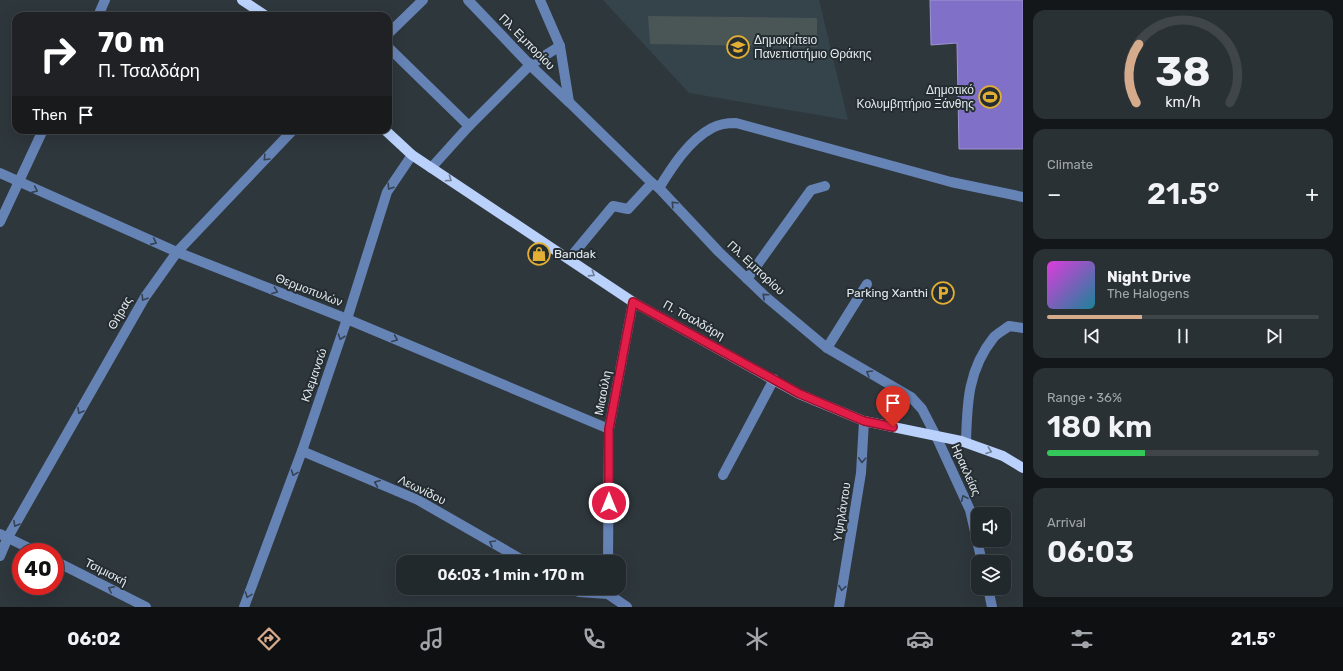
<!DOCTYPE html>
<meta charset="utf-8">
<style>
body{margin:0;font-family:Rubik,sans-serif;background:#2a3135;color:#f1f3f6;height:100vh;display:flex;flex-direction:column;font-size:15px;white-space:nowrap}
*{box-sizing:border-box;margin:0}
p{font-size:13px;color:#a2a6aa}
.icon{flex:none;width:22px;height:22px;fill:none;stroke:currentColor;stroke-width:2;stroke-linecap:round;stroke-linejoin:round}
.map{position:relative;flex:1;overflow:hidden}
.panel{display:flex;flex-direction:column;gap:10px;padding:10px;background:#131719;width:320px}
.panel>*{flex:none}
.top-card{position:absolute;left:12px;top:12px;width:380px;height:122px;border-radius:12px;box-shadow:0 4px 16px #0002,0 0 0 1px #3f4549;background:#202124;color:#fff;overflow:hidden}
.tools{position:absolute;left:971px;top:507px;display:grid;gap:8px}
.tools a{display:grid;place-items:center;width:40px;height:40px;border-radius:8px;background:#22292d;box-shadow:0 4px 16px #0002,0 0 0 1px #3f4549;font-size:20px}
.speed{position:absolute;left:12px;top:543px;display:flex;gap:8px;font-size:20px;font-weight:700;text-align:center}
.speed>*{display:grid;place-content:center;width:52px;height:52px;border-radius:50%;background:#22292d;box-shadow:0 4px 16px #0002,0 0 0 1px #3f4549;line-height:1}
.speed .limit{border:6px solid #d22;background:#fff;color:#111}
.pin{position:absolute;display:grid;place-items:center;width:34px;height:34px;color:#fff;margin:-41px -17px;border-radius:50% 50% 50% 0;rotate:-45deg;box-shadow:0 0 4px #0007}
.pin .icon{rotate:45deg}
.me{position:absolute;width:44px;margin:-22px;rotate:0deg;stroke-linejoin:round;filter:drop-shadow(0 0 3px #0008)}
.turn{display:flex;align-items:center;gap:14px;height:84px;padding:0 20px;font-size:18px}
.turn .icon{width:52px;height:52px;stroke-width:2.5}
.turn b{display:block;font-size:28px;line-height:34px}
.then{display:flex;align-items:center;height:38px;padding:0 20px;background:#0003;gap:8px;font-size:15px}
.big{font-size:30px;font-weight:600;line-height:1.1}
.panel .tile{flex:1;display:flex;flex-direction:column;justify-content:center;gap:6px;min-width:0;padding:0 14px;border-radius:12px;background:#2a3135}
.panel .dial{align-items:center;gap:0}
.dial svg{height:104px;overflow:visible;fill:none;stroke:#3f4549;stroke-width:7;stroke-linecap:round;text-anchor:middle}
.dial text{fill:#f1f3f6;stroke:none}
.song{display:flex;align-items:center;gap:12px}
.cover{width:48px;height:48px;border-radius:6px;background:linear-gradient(135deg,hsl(300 70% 55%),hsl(190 70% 35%))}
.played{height:4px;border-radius:2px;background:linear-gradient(90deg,#d6ab8b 35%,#3f4549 35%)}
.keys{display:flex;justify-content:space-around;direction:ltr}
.heat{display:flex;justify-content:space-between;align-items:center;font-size:22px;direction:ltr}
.charge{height:6px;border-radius:3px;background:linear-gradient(90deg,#34c759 36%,#3f4549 0)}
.trip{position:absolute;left:396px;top:555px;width:230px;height:40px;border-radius:12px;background:#22292d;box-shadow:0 4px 16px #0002,0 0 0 1px #3f4549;font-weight:600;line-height:40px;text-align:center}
.tabs{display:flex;height:64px;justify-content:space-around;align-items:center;background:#0e1012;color:#a2a6aa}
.tabs .icon{width:28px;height:28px}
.tabs .selected{color:#d6ab8b}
.tabs b{font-size:18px;color:#f1f3f6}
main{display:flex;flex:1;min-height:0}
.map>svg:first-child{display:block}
.built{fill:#35434b}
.water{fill:#8170c7;stroke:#9f95d2}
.building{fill:#4a5556}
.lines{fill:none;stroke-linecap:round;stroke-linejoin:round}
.minor{stroke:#6683b6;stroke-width:10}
.major{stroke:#b9d1fb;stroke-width:10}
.oneway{stroke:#344253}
.oneway2{stroke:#6e7f96}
.route-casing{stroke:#92132f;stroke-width:10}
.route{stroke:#e11d48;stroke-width:7}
.labels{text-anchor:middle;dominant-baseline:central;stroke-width:4;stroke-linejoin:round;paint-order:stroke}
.poi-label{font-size:12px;fill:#e5eaed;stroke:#242d32;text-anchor:start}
.street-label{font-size:12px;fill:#e5eaed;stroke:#242d32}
</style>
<main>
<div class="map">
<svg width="1023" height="607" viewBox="0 0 1023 607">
<rect width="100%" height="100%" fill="#2e373c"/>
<path class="built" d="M603,0H819L848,120L689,93Z"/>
<path class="water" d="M930,0H1023V149H959L957,43L931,45Z"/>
<path class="building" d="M648,16L817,18V47L650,44Z"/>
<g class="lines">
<g class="minor">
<path d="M468,0L530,65L569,102"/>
<path d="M540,0L560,46L569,102L652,183L659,188L719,252L766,297L827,348L911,397L922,409L936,436L970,510L982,562"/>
<path d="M98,16L105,0"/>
<path d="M388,34L423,0"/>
<path d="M388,47L469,126"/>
<path d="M431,168L469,126L530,65L560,46"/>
<path d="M0,173L177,252L347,319L609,429"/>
<path d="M659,188C672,167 689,140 712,128C719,124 728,123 736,123L951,182L1023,197"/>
<path d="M0,222L43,130"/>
<path d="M569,259L613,206L628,209L652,183"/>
<path d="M747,279L811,190L825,186"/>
<path d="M827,348L867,284"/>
<path d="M966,442C967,403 968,369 994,337C998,333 1004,330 1009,326L1023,328"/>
<path d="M302,451L418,500L526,562"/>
<path d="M723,475L774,379"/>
<path d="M0,534L37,552"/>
<path d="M0,556L8,537L145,297L177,252L293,130"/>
<path d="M55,561L146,607"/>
<path d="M608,562L609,429L633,302"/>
<path d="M571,588L579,592L608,594"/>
<path d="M988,588L992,607"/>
<path d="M608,589V594L627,607"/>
<path d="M244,607L302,451L347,319L387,192L412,155"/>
<path d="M839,607L861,473L864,421"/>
</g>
<g class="major">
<path d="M242,0L266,16"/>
<path d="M385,130L412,155L633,302L799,394L864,421L961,441L1003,456L1023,468"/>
</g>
</g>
<defs><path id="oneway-chevron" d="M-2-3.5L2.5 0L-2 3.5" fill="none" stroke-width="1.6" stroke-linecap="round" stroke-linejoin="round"/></defs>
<g class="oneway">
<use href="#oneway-chevron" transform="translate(266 158) rotate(134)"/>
<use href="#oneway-chevron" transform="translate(390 187) rotate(123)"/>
<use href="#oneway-chevron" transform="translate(35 190) rotate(24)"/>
<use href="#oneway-chevron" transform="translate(674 204) rotate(-133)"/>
<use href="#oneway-chevron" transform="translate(154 242) rotate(24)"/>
<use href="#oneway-chevron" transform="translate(275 291) rotate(21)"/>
<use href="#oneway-chevron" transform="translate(765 296) rotate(-138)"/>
<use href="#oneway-chevron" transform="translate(144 298) rotate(122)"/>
<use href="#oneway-chevron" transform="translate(341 337) rotate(109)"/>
<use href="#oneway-chevron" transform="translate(395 339) rotate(23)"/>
<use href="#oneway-chevron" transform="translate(869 373) rotate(-150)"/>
<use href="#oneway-chevron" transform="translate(80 411) rotate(120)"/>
<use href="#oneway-chevron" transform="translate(862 460) rotate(93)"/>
<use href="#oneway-chevron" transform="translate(294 473) rotate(110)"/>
<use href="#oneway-chevron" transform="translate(377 483) rotate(-157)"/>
<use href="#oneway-chevron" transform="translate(964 498) rotate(-114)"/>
<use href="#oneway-chevron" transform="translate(16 524) rotate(120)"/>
<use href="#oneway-chevron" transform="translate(492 543) rotate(-150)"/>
<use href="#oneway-chevron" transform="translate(842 588) rotate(99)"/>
<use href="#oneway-chevron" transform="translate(111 589) rotate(-153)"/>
<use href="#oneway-chevron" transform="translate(248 595) rotate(110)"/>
</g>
<g class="oneway2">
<use href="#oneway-chevron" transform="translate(449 179) rotate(34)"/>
<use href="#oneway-chevron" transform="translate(592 274) rotate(33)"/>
<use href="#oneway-chevron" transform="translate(989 451) rotate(20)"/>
</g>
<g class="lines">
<g class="route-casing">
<path id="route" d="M609,503V429L633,302L800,394L864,421L893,427"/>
</g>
<use href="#route" class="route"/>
</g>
<defs>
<g id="university-ring" transform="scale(1.15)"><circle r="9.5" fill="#242d32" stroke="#e2ae34" stroke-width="1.5"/><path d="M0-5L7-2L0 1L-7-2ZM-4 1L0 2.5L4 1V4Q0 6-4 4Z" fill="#e2ae34"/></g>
<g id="stadium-ring" transform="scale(1.15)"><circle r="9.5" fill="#242d32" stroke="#e2ae34" stroke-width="1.5"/><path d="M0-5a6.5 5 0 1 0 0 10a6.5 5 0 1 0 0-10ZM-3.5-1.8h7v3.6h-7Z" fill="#e2ae34"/></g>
<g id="shop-ring" transform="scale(1.15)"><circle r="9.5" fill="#242d32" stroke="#e2ae34" stroke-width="1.5"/><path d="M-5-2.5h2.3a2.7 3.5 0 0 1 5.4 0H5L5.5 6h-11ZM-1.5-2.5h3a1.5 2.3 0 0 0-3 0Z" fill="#e2ae34"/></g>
<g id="parking-ring" transform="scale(1.15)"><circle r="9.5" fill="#242d32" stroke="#e2ae34" stroke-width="1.5"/><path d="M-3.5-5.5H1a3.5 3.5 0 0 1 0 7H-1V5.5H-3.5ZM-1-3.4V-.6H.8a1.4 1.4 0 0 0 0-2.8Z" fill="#e2ae34"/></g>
</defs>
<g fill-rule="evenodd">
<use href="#university-ring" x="738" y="47"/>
<use href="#stadium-ring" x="990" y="97"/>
<use href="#shop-ring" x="539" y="254"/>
<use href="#parking-ring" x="943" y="293"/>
</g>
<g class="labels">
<g class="poi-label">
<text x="754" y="40">Δημοκρίτειο<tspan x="754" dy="14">Πανεπιστήμιο Θράκης</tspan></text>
<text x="974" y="90" text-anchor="end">Δημοτικό<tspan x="974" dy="14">Κολυμβητήριο Ξάνθης</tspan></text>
<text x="554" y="254">Bandak</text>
<text x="928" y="293" text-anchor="end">Parking Xanthi</text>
</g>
<g class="street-label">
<text transform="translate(527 42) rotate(45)">Πλ. Εμπορίου</text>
<text transform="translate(756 268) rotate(43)">Πλ. Εμπορίου</text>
<text transform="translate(309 290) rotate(21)">Θερμοπυλών</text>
<text transform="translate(120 313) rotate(-60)">Θήρας</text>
<text transform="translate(694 320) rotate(29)">Π. Τσαλδάρη</text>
<text transform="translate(314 375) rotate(-71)">Κλεμανσώ</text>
<text transform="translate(603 393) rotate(-79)">Μιαούλη</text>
<text transform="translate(966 470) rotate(66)">Ηρακλείας</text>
<text transform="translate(422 490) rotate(26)">Λεωνίδου</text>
<text transform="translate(842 512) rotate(-81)">Υψηλάντου</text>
<text transform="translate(106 572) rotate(27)">Τσιμισκή</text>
</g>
</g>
</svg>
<div class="tools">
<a><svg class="icon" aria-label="sound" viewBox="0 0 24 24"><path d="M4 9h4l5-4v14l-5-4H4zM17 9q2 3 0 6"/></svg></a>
<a><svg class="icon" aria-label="layers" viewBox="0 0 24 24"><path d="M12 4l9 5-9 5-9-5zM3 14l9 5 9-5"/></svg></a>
</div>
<div class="speed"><div class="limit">40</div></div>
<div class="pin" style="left:893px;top:427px;background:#d93025"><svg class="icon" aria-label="arrive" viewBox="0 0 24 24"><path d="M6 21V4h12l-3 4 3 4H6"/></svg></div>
<svg class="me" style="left:609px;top:503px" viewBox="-20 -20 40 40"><circle r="17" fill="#e11d48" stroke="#fff" stroke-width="3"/><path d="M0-11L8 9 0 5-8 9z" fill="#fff"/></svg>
<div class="trip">06:03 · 1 min · 170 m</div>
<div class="top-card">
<div class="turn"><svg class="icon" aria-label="right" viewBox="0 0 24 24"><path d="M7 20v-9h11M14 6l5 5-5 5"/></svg><div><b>70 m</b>Π. Τσαλδάρη</div></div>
<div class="then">Then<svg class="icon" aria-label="arrive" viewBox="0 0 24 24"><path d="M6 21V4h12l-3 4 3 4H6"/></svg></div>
</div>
</div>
<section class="panel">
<div class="tile dial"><svg viewBox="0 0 100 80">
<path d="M14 69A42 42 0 1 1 86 69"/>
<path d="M14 69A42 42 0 0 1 16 24" stroke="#d6ab8b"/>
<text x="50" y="56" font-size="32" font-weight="700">38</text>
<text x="50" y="72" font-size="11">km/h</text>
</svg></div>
<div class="tile"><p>Climate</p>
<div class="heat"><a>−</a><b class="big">21.5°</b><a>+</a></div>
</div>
<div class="tile">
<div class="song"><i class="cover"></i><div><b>Night Drive</b><p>The Halogens</p></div></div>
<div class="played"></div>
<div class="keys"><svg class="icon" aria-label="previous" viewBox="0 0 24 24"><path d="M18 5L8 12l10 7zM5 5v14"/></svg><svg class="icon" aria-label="pause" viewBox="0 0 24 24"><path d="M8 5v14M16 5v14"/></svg><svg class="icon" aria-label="next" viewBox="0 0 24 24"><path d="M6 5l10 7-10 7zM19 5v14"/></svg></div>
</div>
<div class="tile"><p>Range · 36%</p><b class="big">180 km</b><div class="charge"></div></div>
<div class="tile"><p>Arrival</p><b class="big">06:03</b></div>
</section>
</main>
<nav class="tabs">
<b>06:02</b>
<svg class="icon selected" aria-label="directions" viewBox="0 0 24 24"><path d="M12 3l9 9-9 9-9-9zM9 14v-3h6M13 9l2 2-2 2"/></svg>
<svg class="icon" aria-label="music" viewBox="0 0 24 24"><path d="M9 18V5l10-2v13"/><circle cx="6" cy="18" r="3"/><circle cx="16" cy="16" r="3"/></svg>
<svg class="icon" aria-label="phone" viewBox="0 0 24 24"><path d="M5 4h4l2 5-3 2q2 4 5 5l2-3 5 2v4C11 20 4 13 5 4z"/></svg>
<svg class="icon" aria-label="climate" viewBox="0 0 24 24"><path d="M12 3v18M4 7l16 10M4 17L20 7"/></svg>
<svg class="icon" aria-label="car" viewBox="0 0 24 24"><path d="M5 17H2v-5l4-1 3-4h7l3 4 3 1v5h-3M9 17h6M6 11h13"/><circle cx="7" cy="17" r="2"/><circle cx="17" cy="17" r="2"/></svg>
<svg class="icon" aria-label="filters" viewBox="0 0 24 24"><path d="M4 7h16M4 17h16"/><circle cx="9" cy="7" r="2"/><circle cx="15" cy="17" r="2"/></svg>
<b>21.5°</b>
</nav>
